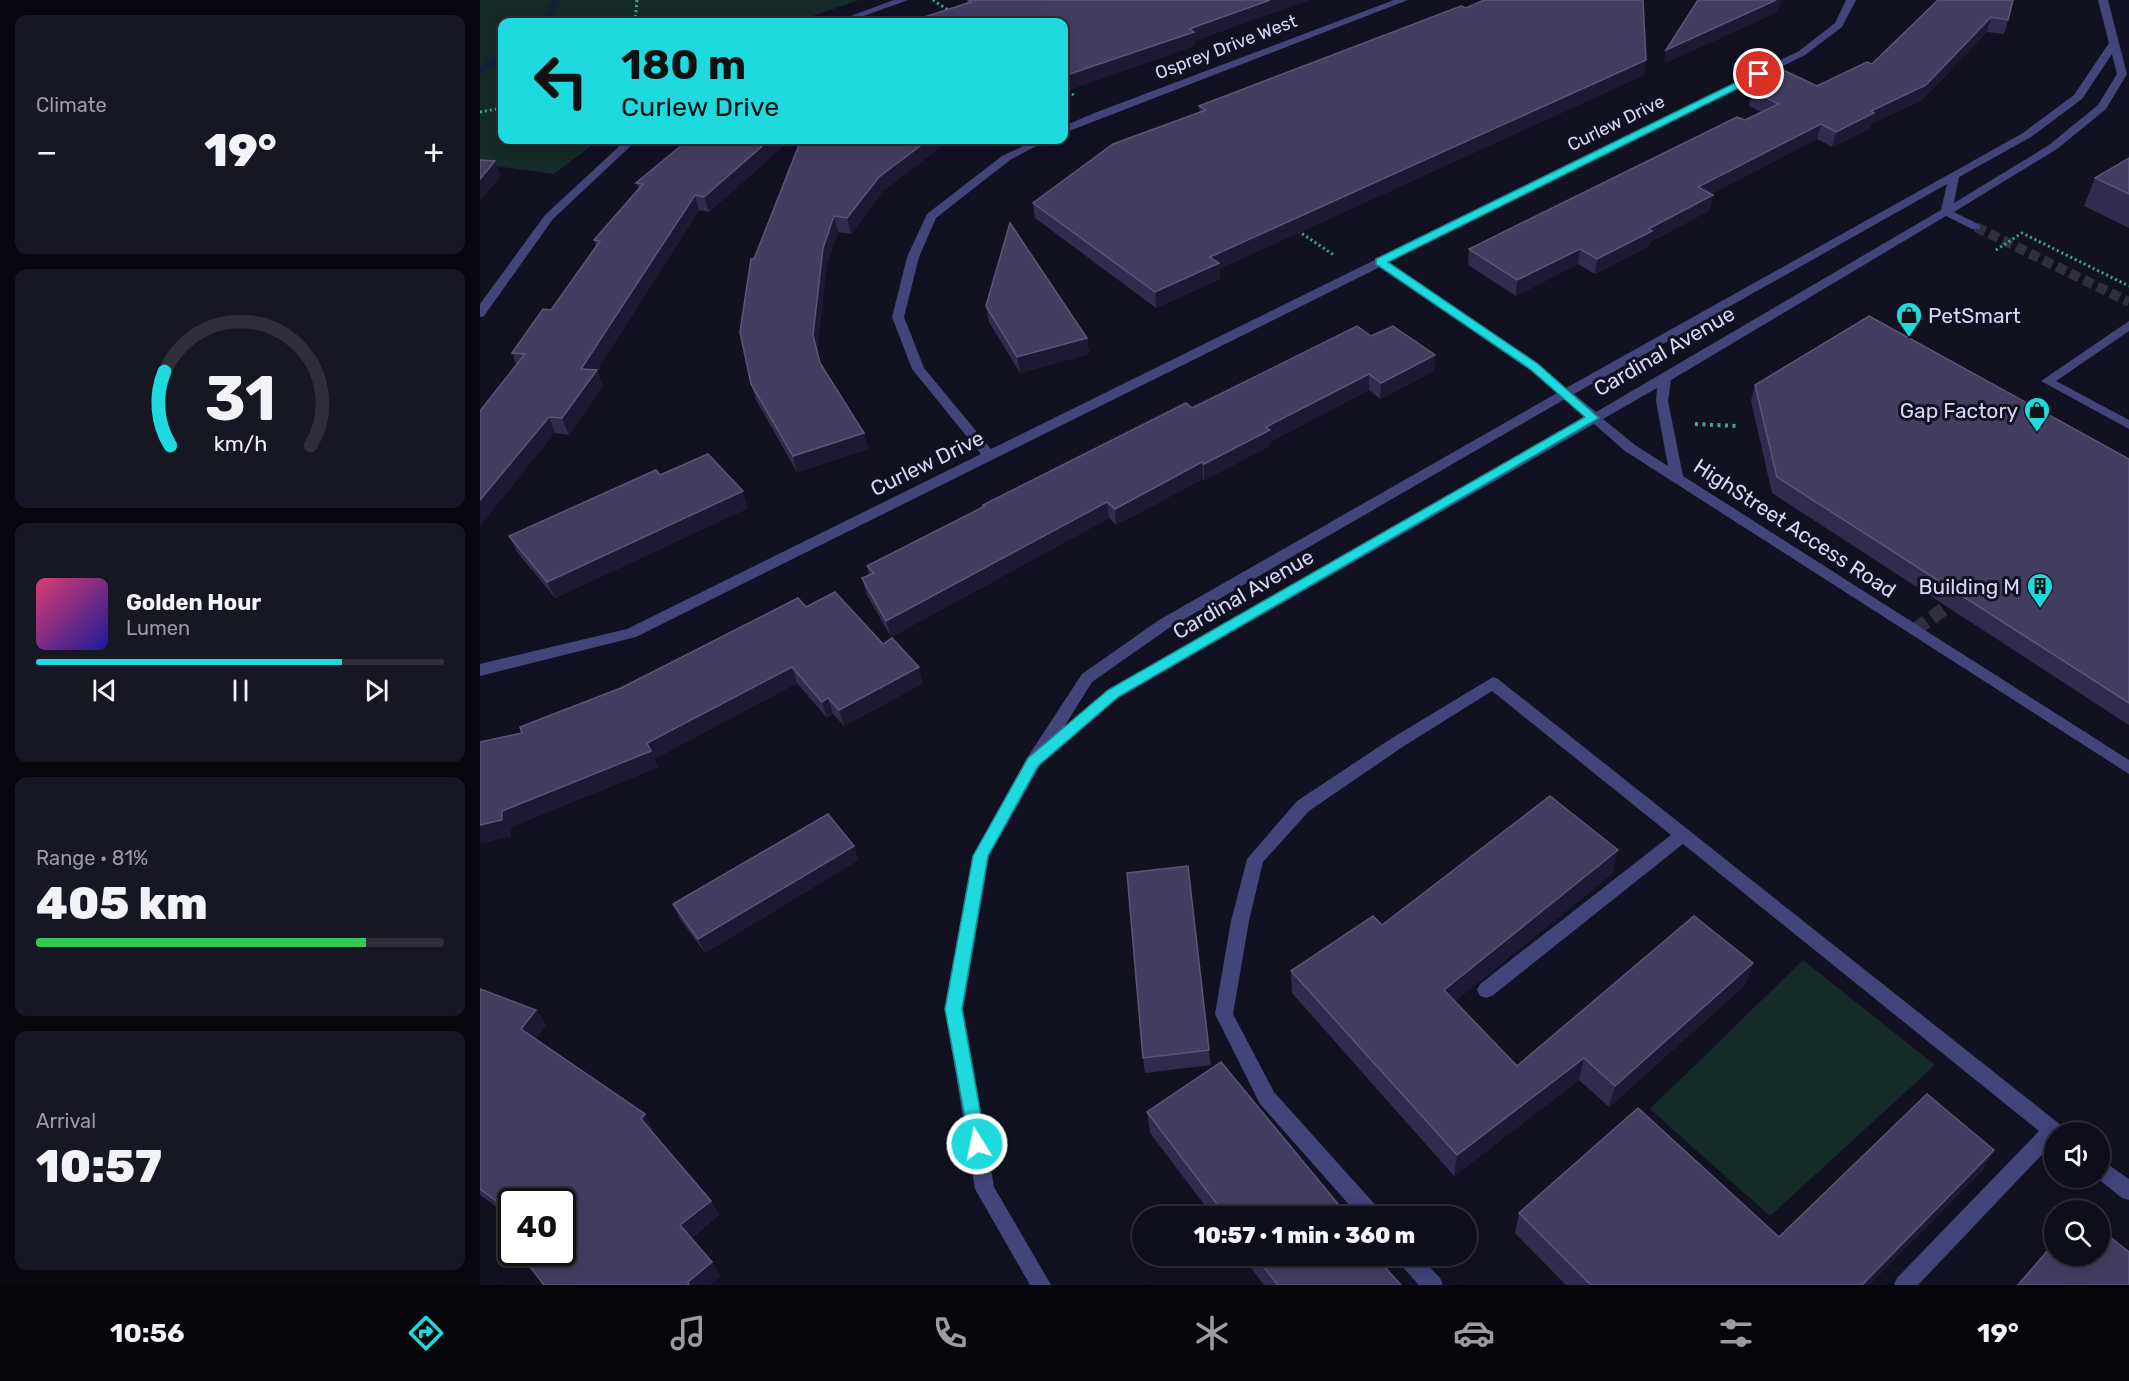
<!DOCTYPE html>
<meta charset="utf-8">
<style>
body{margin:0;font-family:Rubik,sans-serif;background:#171623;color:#f1f3f6;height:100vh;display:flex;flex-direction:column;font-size:22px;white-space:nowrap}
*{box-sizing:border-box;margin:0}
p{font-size:20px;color:#9b9ca2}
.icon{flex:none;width:33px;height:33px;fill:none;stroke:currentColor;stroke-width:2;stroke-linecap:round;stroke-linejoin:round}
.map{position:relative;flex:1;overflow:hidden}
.panel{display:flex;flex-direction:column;gap:15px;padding:15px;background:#08070e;width:480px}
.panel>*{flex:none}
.banner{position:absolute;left:18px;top:18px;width:570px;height:126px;border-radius:12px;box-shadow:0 3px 15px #0003,0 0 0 2px #2e2d39;background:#1edadf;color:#111;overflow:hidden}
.fabs{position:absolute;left:1564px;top:1122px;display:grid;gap:12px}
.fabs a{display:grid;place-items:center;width:66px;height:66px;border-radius:50%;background:#0e0d1a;box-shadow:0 3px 15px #0003,0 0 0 2px #2e2d39;font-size:30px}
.speed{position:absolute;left:18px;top:1188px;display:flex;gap:12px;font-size:30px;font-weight:700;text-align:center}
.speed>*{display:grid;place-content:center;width:78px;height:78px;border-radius:50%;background:#0e0d1a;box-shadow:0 3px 15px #0003,0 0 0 2px #2e2d39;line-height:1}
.speed .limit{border:3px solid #111;border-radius:9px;background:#fff;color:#111}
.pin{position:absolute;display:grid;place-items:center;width:51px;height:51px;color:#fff;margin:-26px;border:3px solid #fff;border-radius:50%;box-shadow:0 2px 6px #0007}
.me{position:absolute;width:66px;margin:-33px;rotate:350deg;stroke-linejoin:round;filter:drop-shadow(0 0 4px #0008)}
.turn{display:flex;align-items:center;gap:21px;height:126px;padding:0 24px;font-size:27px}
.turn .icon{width:78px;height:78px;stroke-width:2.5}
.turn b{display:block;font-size:42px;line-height:51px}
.big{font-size:45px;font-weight:800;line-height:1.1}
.panel .tile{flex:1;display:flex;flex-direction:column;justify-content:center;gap:9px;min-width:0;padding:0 21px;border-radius:12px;background:#171623}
.panel .dial{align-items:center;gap:0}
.dial svg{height:156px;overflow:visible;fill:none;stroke:#2e2d39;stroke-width:7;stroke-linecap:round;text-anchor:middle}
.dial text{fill:#f1f3f6;stroke:none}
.song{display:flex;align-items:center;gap:18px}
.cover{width:72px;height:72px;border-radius:9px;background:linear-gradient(135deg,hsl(340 70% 55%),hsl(240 70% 35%))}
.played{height:6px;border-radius:3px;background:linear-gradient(90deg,#1edadf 75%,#2e2d39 75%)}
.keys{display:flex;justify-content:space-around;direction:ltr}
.heat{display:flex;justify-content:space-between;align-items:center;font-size:33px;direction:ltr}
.charge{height:9px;border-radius:4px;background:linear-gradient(90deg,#34c759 81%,#2e2d39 0)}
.trip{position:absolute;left:652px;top:1206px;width:345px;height:60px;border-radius:30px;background:#0e0d1a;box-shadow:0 3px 15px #0003,0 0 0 2px #2e2d39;font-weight:800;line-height:60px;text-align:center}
.dock{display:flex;height:96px;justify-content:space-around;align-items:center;background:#06050a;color:#9b9ca2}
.dock .icon{width:42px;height:42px}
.dock .selected{color:#1edadf}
.dock b{font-size:27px;color:#f1f3f6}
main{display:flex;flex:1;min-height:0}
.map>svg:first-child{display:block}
.green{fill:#152b28}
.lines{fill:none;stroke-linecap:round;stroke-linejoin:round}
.stream{fill:#10233b;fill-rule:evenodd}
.minor-tunnel-far1{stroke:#302f42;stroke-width:10;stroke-dasharray:10 5;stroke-linecap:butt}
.minor-tunnel{stroke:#302f42;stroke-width:14;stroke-dasharray:14 7;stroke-linecap:butt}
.path-far1{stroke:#3fa698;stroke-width:3;stroke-dasharray:2 3;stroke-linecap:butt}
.path{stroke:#3fa698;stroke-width:4;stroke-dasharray:3 4.5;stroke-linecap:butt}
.minor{fill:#42447a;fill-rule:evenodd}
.wall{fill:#312c4d}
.shaded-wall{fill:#1d1934}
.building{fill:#433e60;stroke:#5a5678;stroke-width:1.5}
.route{fill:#1edadf;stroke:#148e91;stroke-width:1.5}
.labels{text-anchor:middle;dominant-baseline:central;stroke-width:6;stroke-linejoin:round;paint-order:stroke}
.far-street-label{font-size:18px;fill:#d8d7fa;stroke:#121122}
.poi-label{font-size:21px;fill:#d8d7fa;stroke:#121122;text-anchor:end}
.street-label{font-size:21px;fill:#d8d7fa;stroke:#121122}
</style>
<main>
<section class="panel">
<div class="tile"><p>Climate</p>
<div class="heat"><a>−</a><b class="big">19°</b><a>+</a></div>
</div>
<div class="tile dial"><svg viewBox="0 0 100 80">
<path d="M14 69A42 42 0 1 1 86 69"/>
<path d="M14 69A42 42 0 0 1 11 31" stroke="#1edadf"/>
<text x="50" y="56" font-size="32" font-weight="700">31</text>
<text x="50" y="72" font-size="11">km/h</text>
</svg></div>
<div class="tile">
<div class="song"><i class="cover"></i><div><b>Golden Hour</b><p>Lumen</p></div></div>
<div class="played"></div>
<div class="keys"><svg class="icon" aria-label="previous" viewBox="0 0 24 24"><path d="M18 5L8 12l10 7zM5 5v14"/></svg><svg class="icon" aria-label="pause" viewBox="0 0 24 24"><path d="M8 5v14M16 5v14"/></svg><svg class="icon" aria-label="next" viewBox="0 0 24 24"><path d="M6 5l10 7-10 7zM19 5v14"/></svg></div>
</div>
<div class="tile"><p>Range · 81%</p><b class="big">405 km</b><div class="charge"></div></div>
<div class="tile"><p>Arrival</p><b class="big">10:57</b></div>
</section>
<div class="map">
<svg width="1649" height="1285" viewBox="0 0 1649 1285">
<rect width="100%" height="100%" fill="#121122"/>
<g class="green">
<path d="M0,0H379L315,22H22V140H119L74,174L0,164Z"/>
<path d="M1323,960L1455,1065L1290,1216L1170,1109Z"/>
</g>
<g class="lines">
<g class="stream">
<path d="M73,0H81L68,22H60Z"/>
<path d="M22,51V58L0,74V67Z"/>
</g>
<path class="minor-tunnel-far1" d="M1496,227L1649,302"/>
<path class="minor-tunnel" d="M1435,630L1484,594"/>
<g class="path-far1">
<path d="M453,0L471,12"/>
<path d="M155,22L157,0"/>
<path d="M584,88L595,96"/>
<path d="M0,112L22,108"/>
<path d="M818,231L854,255"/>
<path d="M1516,250L1542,233L1649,286"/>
</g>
<path class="path" d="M1215,424L1256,426"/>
<g class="minor">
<path d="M414,0H428L367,22H354Z"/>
<path d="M914,0H928L584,133V126L617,112Z"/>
<path d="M1366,0H1376L1362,27L1325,55L909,262L1058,364L1086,388L1543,133L1594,95L1629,43L1618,0H1628L1647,74L1626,109L1577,149L1474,212L1500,225V229H1492L1466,216L1191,380L1188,401L1203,476L1649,760V774L1145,451L1114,424L638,698L571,756L564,758L509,856L483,1009L514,1187L571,1285H550L495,1189L465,1009L493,856L547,758L602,674L679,620L1077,393L1050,370L900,267L156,637L0,676V664L147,629L501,454L432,369L412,317L427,257L447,214L522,156L556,140H568L530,160L456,218L439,257L424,317L444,368L511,449L1319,51L1355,23ZM1632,54L1637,74L1618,105L1569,145L1474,203L1479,177L1551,137L1602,99ZM1467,184L1461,210L1116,412L1094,394ZM1177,388L1176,401L1188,466L1155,445L1123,419ZM1085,399L1106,418L628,690L584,727L612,682L689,628Z"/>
<path d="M146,140H157L73,219L4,316L0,317V304L65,215Z"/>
<path d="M1649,321V331L1576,381L1649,420V429L1561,381Z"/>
<path d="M1013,677L1018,679L1582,1126L1584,1132H1575V1141L1438,1285H1414L1417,1278L1559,1131L1203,844L1012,996L1006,998L1000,996L997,990L1000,984L1191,835L1012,691L924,746L829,811L783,862L769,921L753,1014L794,1092L899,1209L902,1216H879L780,1104L735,1014L751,921L767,859L817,801L912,738Z"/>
<path d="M1620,1159L1649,1179V1200L1642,1198L1617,1178H1620Z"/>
<path d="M916,1256H939L960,1278L963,1285H939L919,1263Z"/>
</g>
</g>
<g class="wall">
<path d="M1458,0L1528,20L1524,34L1507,32L1442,100L1391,124L1390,128L1352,147L1337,139L1231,194L1230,210L1170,242L1169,246L1115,274L1098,264L1036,296L988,265L989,249L1282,112L1269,106L1272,91L1337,86L1392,64Z"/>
<path d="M986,8L1164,75L739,269L740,279L676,308L555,218L553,203L720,112L719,106Z"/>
<path d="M206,140H310L229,212L219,210L117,370L123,386L89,435L75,433L36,364L32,353L71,310L116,246L114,240L159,189L156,183L206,141Z"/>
<path d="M321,140L402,192L371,234L358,232L347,264L337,351L340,363L384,433L388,449L317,472L276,400L271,384L274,259Z"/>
<path d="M1649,158V228L1604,206L1615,178Z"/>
<path d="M506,306L607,338L609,354L540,373L509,322Z"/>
<path d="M891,336L955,355L954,371L900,399L889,390L790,442V446L724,480L723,479L636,525L629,518L411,637L387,595L382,578L389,575L387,566L504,507L503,505L712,408Z"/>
<path d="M1275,385L1649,459V725L1292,493L1271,401Z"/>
<path d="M180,475L268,508L75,598L37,552L29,536Z"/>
<path d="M326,607L403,644L443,683L364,726L353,714L347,718L317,683L174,759L178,767L31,827V836L0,843L42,733L141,688Z"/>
<path d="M374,846L378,860L225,953L200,919L193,904Z"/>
<path d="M1133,873L975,1001L1037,1066L1273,963L1265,985L1129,1107L1099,1080L974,1176L812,993L811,971L902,925Z"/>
<path d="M0,989L56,1010L66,1025L55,1039L173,1129L171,1131L231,1201L239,1215L211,1238L232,1262L240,1276L229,1285H64L82,1252L32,1202V1218L0,1195Z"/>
<path d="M729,1050L731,1065L665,1073L663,1058Z"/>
<path d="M667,1112L868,1216H733L670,1133Z"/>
<path d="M1514,1150L1502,1171L1389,1285H1086L1035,1233L1039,1213L1299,1237Z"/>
<path d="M762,1256H895L921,1285H784Z"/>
</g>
<g class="shaded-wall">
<path d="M790,0H830L715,41V46L584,92V76L709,29Z"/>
<path d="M1296,0H1301L1298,12L1184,64L1186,50Z"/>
<path d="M1511,17L1507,32L1442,100L1391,124L1390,128L1352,147L1356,132L1391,111Z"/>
<path d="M1166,60L1164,75L739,269L740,279L676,308L675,292L730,257Z"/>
<path d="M1341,124L1337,139L1215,203L1218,187Z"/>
<path d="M289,140H310L229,212L224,197Z"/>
<path d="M448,140H471L402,192L371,234L367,218L399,177Z"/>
<path d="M15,161L21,176L0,201V179Z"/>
<path d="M215,195L219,210L116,372L117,370L123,386L89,435L82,418L101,369Z"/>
<path d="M1233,195L1230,210L1170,242L1169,246L1115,274L1117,259L1168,229Z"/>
<path d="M354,216L358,232L347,264L337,351L333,335L343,248Z"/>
<path d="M1100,249L1098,264L1036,296L1037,280Z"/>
<path d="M607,338L609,354L540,373L537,357Z"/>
<path d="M955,355L954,371L900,399L901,383Z"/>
<path d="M889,374V390L790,442V446L724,480V464L786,427Z"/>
<path d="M69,417L75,433L0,526V500Z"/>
<path d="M384,433L388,449L317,472L313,456Z"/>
<path d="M722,462L723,479L636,525L635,509Z"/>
<path d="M263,491L268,508L75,598L67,582Z"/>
<path d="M627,502L629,518L411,637L406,621Z"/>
<path d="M312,667L317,683L174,759L178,767L31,827V836L0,843V825L22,811L167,743Z"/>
<path d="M439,667L443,683L364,726L359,710Z"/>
<path d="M348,698L353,714L347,718L342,702Z"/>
<path d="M374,846L378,860L225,953L218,939Z"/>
<path d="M1138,850L1133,873L962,1012L964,990Z"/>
<path d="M1273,963L1265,985L1129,1107L1135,1086Z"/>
<path d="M56,1010L66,1025L50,1044L41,1029Z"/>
<path d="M1104,1058L1099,1080L974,1176L977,1155Z"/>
<path d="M165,1114L173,1129L169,1133L161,1119Z"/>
<path d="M1514,1150L1502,1171L1389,1285H1382Z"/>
<path d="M231,1201L239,1215L209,1239L200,1225Z"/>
<path d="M232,1262L240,1276L229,1285H209L208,1282Z"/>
</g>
<g class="building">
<path d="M488,0H790L709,29L714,32L584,76V22H429L491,2Z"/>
<path d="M1004,0H1163L1166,60L730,257L739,263L675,292L553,203L633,144L726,110L719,106L981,6L986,8Z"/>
<path d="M1218,0H1296L1186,50Z"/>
<path d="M1458,0H1533L1528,20L1511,17L1446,85L1391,111L1394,113L1356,132L1341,124L1218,187L1233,195L1168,229L1172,231L1117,259L1100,249L1037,280L989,249L1257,117L1265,120L1299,104L1272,91L1288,63L1337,86L1387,62L1392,64Z"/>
<path d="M208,140H289L224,197L215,195L101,369L117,370L82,418L69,417L0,500V411L45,354L32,353L63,309L71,310L120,241L114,240L163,184L156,183Z"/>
<path d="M321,140H448L399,177L367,218L354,216L343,248L333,335L340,363L384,433L313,456L271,384L260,332L271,259H274Z"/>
<path d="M1649,158V194L1615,178Z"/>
<path d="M0,160L15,161L0,179Z"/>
<path d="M530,223L607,338L537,357L506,306Z"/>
<path d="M1389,316L1649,459V703L1297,477L1275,385Z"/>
<path d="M877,326L891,336L913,326L955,355L901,383L889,374L786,427L790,430L724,464L722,462L635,509L627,502L406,621L382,578L394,573L387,566L505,506L503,505L706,403L712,408Z"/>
<path d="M228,454L263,491L67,582L29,536L176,470L180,475Z"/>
<path d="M355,592L403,644L412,638L439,667L359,710L348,698L342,702L312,667L167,743L171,751L22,811V820L0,825V742L42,733L40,727L141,688L318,598L326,607Z"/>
<path d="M1070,796L1138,850L964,990L1037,1066L1214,916L1273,963L1135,1086L1104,1058L977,1155L811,971L893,916L902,925Z"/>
<path d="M348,814L374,846L218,939L193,904Z"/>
<path d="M708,866L729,1050L663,1058L647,873Z"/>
<path d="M0,989L56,1010L41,1029L165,1114L161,1119L231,1201L200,1225L232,1262L208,1282L209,1285H64L47,1263L61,1252H82V1202H32V1212L0,1189Z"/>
<path d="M741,1062L868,1216H746L667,1112Z"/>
<path d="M1447,1094L1514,1150L1382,1285H1111L1039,1213L1158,1108L1299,1237Z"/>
<path d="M1620,1229L1649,1252V1285H1538L1575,1242V1256H1620Z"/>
<path d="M775,1256H895L921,1285H798Z"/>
</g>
<path class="route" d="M1279,71L1284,74L1283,76L908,262L1058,364L1119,418L638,697L558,766L508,856L482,1009L506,1144L503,1150L497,1153L491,1150L465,1009L493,856L548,758L628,690L1105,417L1050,369L896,264V259Z"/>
<defs>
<g id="shop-pin" transform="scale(1.35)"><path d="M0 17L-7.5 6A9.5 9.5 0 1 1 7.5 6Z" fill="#1edadf" stroke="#121122"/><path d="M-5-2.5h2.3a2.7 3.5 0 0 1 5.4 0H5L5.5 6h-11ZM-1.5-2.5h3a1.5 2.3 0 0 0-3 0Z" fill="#111"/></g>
<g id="building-pin" transform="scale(1.35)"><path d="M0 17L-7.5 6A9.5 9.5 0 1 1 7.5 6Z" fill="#1edadf" stroke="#121122"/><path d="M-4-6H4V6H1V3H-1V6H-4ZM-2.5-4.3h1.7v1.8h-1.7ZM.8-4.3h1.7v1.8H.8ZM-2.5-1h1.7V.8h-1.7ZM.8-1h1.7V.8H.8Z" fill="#111"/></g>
</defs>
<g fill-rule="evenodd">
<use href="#shop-pin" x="1429" y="315"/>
<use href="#shop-pin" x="1557" y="410"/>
<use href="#building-pin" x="1560" y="586"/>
</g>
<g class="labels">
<g class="far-street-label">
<text transform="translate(746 47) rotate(-21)">Osprey Drive West</text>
<text transform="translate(1136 123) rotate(-26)">Curlew Drive</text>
</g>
<g class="poi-label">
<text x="1448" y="315" text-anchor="start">PetSmart</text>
<text x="1538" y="410">Gap Factory</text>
<text x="1540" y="586">Building M</text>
</g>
<g class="street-label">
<text transform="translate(1184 351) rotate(-30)">Cardinal Avenue</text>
<text transform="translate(447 463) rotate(-26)">Curlew Drive</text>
<text transform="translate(1315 528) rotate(33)">HighStreet Access Road</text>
<text transform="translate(763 594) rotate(-30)">Cardinal Avenue</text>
</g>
</g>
</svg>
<div class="fabs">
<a><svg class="icon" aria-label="sound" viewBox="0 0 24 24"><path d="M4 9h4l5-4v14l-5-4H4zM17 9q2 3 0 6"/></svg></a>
<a><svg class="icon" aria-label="search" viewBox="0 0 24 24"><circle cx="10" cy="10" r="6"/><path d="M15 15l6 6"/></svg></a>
</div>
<div class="speed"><div class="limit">40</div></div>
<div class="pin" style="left:1279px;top:74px;background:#d93025"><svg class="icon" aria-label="arrive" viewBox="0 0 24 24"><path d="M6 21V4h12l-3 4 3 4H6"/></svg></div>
<svg class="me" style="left:497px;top:1144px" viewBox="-20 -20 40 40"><circle r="17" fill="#1edadf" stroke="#fff" stroke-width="3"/><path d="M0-11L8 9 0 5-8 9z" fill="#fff"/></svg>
<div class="trip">10:57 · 1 min · 360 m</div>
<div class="banner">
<div class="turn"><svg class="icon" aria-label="left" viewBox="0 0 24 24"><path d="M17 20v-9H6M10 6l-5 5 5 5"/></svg><div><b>180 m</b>Curlew Drive</div></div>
</div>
</div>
</main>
<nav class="dock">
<b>10:56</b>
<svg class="icon selected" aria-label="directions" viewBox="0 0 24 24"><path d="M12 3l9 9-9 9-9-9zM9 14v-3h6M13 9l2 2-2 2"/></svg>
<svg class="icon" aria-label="music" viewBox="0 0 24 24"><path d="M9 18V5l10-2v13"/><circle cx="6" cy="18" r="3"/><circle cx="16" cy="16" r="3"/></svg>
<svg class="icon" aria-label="phone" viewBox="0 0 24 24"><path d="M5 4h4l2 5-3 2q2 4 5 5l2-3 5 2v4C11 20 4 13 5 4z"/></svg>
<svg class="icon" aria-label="climate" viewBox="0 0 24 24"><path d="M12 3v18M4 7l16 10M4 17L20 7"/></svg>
<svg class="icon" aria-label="car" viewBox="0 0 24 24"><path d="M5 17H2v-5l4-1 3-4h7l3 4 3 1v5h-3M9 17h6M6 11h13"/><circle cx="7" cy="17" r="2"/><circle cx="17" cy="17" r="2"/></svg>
<svg class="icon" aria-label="filters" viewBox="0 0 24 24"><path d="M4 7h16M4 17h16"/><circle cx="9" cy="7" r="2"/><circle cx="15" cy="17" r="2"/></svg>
<b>19°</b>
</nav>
